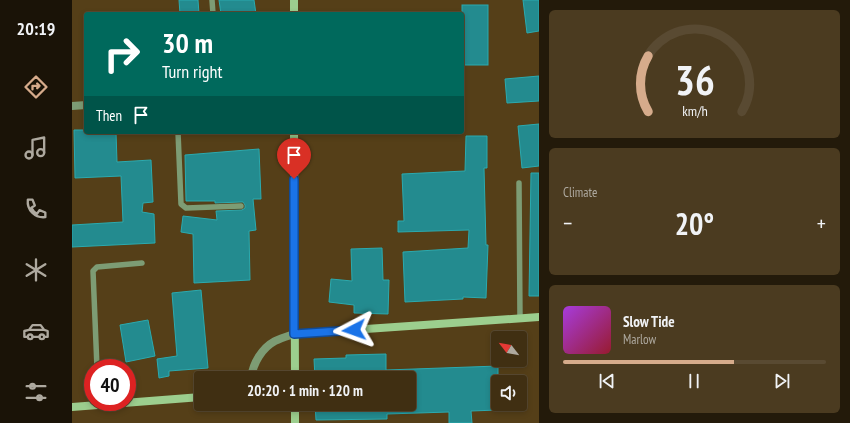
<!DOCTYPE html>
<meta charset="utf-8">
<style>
body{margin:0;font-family:"PT Sans Narrow",sans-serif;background:#4b3b20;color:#f1f3f6;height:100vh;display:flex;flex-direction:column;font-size:15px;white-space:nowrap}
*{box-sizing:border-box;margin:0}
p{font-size:13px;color:#aea99f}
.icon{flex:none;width:22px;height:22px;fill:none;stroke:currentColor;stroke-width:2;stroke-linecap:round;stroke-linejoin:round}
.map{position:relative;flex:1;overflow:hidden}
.panel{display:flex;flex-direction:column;gap:10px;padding:10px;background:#231a0a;width:311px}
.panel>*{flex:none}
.hud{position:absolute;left:12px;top:12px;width:380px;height:122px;border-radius:4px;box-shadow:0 2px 6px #0003,0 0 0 1px #594a32;background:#00695c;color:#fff;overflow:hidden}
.needle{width:26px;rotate:301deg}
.controls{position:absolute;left:419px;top:331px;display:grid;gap:8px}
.controls a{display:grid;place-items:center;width:36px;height:36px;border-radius:4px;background:#402f12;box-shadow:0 2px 6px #0003,0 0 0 1px #594a32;font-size:20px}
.speed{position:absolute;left:12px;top:359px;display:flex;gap:8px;font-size:20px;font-weight:700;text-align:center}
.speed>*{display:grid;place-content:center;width:52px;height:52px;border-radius:50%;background:#402f12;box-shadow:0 2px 6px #0003,0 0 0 1px #594a32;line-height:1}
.speed .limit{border:6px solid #d22;background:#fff;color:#111}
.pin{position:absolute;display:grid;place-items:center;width:34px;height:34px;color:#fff;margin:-41px -17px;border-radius:50% 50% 50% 0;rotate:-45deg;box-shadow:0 0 4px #0007}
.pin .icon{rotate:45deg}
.me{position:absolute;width:44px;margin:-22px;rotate:266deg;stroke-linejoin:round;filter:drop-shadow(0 0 3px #0008)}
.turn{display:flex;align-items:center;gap:14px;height:84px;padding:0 12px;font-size:18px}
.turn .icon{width:52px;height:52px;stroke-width:2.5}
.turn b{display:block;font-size:28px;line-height:34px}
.then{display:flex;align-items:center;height:38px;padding:0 12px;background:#0003;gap:8px;font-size:15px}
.big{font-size:30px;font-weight:600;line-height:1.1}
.panel .card{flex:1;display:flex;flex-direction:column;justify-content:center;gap:6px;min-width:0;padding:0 14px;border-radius:6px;background:#4b3b20}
.panel .dial{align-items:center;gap:0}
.dial svg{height:104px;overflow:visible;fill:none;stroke:#594a32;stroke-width:7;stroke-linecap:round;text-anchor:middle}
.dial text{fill:#f1f3f6;stroke:none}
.song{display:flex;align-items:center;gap:12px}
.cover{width:48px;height:48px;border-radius:6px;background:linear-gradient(135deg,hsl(280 70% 55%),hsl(350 70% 35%))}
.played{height:4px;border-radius:2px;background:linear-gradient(90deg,#d6ab8b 65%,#594a32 65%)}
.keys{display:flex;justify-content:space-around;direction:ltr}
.heat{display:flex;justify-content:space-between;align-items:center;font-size:22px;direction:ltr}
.trip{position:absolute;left:122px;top:371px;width:222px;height:40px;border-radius:4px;background:#402f12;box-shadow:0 2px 6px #0003,0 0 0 1px #594a32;font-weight:600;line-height:40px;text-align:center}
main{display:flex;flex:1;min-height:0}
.tabs{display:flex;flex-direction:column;width:72px;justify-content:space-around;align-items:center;background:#1a1307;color:#aea99f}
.tabs .icon{width:28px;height:28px}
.tabs .active{color:#d6ab8b}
.tabs b{font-size:18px;color:#f1f3f6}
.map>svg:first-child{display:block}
.building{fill:#238b8f;stroke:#2baaaf}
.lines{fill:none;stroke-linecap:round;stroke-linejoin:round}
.lane{stroke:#7d9c74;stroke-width:5.5}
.street{stroke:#7d9c74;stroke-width:8}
.secondary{stroke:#9cce8e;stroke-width:8}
.route-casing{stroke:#114b97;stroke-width:10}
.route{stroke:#1a73e8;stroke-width:7}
</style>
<main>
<nav class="tabs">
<b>20:19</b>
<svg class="icon active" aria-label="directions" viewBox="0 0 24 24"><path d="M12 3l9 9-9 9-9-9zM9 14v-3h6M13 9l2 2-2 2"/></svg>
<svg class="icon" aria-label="music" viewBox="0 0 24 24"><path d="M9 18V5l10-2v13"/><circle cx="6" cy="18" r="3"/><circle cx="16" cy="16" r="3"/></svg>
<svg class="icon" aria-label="phone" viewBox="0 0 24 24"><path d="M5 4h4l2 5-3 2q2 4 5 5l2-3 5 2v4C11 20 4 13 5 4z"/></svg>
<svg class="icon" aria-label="climate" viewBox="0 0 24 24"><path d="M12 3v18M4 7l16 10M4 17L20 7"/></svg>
<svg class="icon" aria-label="car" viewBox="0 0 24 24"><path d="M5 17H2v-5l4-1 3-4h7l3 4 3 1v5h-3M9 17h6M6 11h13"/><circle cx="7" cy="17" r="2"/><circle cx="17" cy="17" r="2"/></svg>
<svg class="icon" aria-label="filters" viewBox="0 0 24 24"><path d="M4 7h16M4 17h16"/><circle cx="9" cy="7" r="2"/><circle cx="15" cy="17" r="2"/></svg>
</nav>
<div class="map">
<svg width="467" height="423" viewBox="0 0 467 423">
<rect width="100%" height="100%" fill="#553f18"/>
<g class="building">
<path d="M107,0H126L127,14H108Z"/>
<path d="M147,0H182L184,14H149Z"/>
<path d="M451,0H467V31L455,33Z"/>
<rect x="390" y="5" width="26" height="60"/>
<path d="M467,76V101L435,103L433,79Z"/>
<path d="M467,124V166L450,168L446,126Z"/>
<path d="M2,130H14V132H44L45,162L79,160L81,202L71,203L70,212L82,214L83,243L0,247V225L51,222L49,176L3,178Z"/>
<path d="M394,136H415V168H412L414,245H416L414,298L391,297V299L333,302L331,252L396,248L397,230L326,232V221H332L330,174L393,171Z"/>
<path d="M187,149L189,199H181L184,230L177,231L178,280L122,283L121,234L109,232L111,216L145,220L144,211L170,210L173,208V205L171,202H169L143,203V201H114L113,155Z"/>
<path d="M459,173H467V296H457Z"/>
<path d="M310,248L311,280H317L316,314L282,313V305L257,302L259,279L280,281L279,249Z"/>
<path d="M129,290L136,368L97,371V376L87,378L85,359L105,356L100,293Z"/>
<path d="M76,320L83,356L54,362L48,325Z"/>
<path d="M314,354V370L426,366V410L399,411L400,423H377V412L315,414V419L244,420L243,404H337V378H243L242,359L274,358V355Z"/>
</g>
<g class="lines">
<g class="lane">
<path d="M140,0L141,14"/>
<path d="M106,132L109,204L114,208L169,206"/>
<path d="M447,183L448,318"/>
<path d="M25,368L21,271L25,267L70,263"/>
</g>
<g class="street">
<path d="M0,106L14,105"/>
<path d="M179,378C181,363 190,348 203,341C209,338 216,336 222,334"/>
</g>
<g class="secondary">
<path d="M222,14V0"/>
<path d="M222,132L223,378"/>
<path d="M222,334L467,317"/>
<path d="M223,404V423"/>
<path d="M0,407L129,397"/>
</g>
</g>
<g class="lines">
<g class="route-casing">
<path id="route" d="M222,179V334L282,330"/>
</g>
<use href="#route" class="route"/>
</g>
</svg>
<div class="controls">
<a><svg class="needle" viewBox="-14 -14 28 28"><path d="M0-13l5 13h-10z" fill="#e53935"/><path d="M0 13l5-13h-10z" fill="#aea99f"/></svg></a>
<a><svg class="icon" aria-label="sound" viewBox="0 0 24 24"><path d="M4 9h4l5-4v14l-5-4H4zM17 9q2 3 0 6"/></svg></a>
</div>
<div class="speed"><div class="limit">40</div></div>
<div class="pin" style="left:222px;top:179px;background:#d93025"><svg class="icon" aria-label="arrive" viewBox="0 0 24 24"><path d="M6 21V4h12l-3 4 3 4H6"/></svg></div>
<svg class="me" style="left:282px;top:330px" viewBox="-20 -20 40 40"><path d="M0-17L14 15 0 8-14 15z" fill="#1a73e8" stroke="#fff" stroke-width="4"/></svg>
<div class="trip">20:20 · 1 min · 120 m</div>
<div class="hud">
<div class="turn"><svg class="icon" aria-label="right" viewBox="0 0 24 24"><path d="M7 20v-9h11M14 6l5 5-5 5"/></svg><div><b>30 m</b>Turn right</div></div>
<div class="then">Then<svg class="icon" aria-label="arrive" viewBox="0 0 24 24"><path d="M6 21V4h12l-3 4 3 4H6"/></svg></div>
</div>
</div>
<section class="panel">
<div class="card dial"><svg viewBox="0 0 100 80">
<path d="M14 69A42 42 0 1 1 86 69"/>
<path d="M14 69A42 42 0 0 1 14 26" stroke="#d6ab8b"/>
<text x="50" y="56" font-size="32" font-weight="700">36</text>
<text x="50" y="72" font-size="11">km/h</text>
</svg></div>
<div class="card"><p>Climate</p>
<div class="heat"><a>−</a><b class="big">20°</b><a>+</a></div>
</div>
<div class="card">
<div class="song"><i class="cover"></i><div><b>Slow Tide</b><p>Marlow</p></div></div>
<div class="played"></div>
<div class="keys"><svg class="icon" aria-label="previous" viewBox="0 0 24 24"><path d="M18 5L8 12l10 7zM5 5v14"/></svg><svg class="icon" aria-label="pause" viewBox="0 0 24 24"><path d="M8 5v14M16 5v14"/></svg><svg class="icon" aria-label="next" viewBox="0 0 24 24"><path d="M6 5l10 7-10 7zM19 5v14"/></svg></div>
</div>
</section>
</main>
